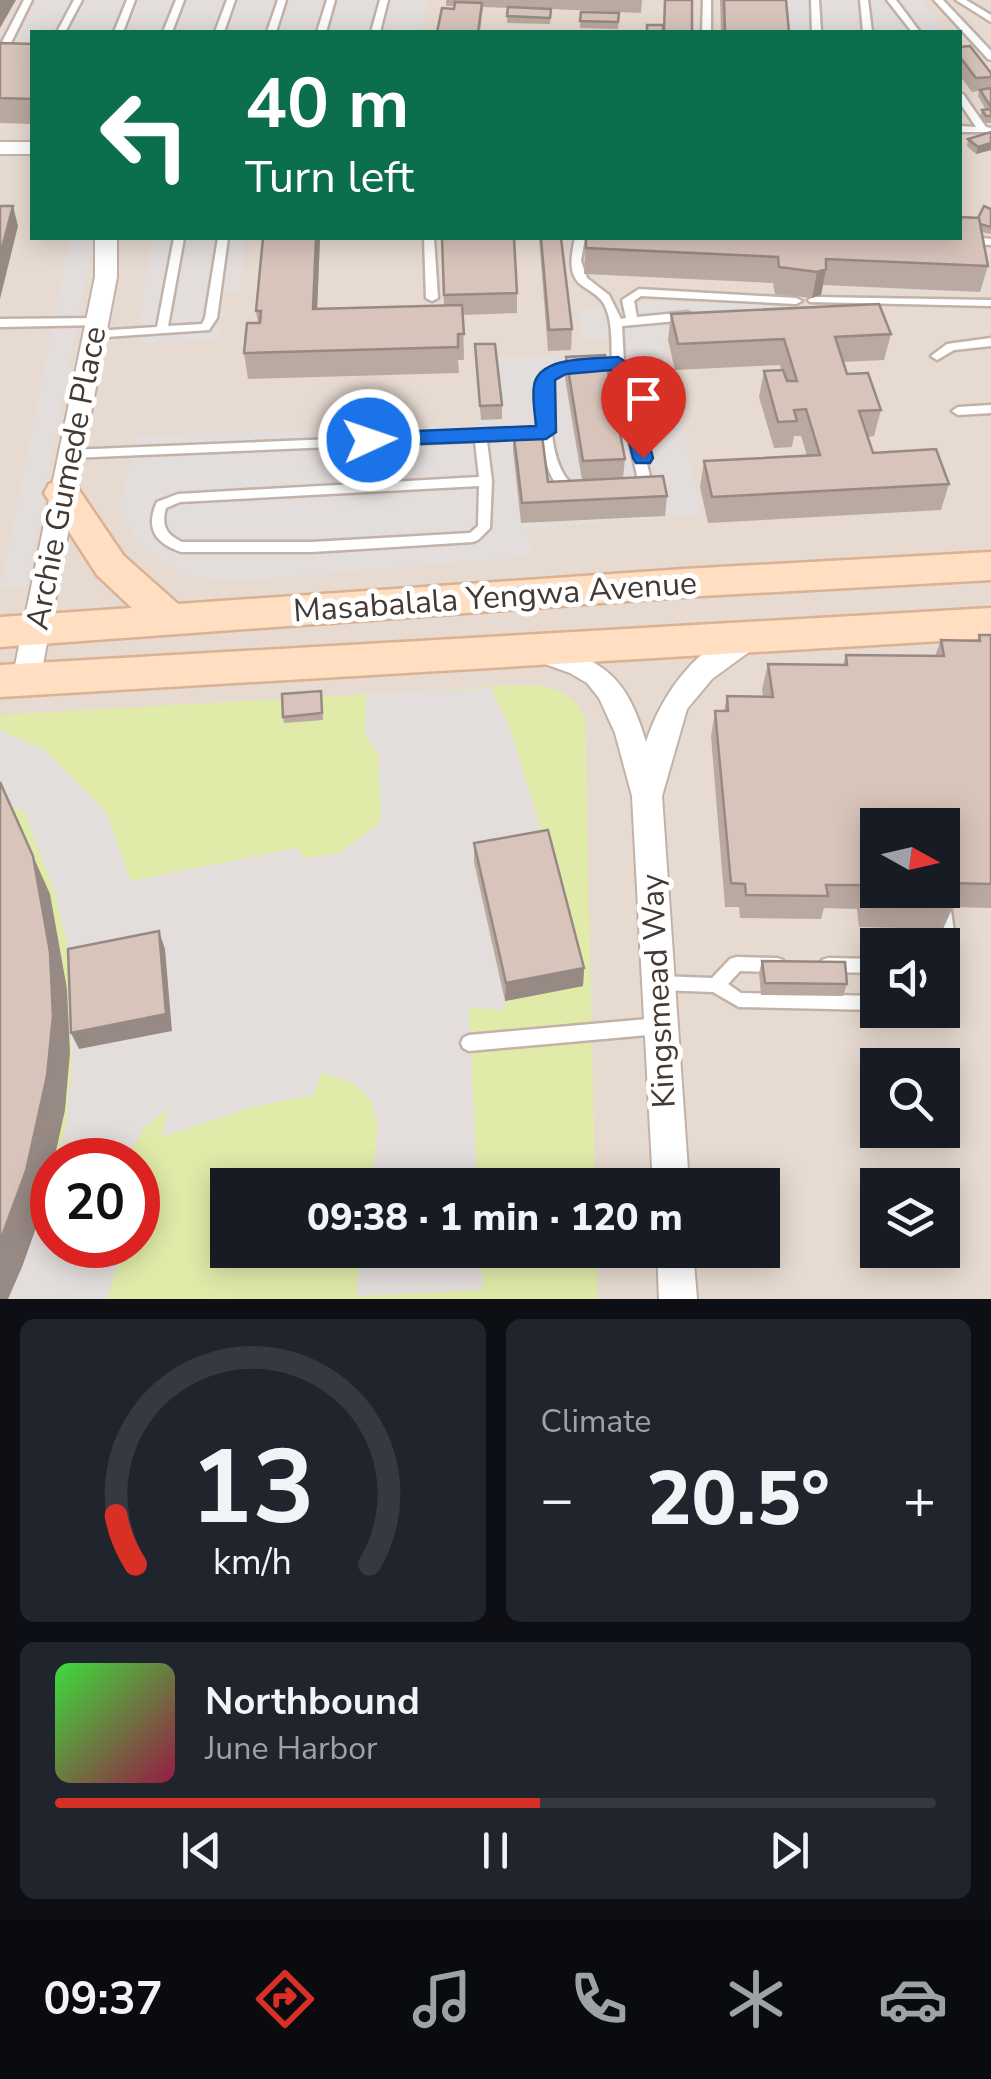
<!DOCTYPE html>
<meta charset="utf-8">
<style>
body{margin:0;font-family:"Nunito Sans",sans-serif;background:#20242c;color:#f1f3f6;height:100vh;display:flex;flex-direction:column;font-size:38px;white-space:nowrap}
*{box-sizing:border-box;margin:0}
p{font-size:32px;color:#9ea1a6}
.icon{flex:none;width:55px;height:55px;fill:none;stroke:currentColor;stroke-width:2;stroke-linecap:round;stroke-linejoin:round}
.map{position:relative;height:1299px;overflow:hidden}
.sheet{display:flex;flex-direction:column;gap:20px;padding:20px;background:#0d0f14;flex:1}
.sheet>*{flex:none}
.banner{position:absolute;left:30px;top:30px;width:932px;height:210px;border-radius:0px;box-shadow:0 5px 25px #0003;background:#0b6e4f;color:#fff;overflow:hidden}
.needle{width:65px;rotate:98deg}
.fabs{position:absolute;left:860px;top:808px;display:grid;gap:20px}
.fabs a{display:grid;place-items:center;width:100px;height:100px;border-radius:0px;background:#171b24;box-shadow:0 5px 25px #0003;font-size:50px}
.speed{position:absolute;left:30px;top:1138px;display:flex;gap:20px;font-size:50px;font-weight:700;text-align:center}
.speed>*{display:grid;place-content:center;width:130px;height:130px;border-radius:50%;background:#171b24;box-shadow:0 5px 25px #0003;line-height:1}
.speed .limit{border:15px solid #d22;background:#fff;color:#111}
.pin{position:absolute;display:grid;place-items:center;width:85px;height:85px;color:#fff;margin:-102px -42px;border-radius:50% 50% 50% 0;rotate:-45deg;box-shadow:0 0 10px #0007}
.pin .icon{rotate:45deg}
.me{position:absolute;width:110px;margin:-55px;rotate:87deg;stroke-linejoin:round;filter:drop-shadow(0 0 8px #0008)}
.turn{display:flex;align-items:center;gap:35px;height:210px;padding:0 50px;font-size:45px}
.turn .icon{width:130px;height:130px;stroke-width:2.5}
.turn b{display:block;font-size:70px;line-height:85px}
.big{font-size:75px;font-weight:800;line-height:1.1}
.sheet .widget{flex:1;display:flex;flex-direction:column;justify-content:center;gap:15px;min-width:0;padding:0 35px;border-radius:15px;background:#20242c}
.sheet .dial{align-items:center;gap:0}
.dial svg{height:260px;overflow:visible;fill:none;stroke:#363941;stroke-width:7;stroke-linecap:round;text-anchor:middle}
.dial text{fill:#f1f3f6;stroke:none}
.song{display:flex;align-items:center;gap:30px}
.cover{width:120px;height:120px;border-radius:15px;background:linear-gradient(135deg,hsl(120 70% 55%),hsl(340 70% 35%))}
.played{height:10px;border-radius:5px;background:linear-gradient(90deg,#d93025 55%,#363941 55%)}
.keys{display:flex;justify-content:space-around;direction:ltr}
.heat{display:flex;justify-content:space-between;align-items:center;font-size:55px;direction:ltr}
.sheet .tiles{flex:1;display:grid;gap:20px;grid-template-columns:1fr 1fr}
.widget:last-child{grid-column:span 2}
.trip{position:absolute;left:210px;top:1168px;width:570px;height:100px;border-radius:0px;background:#171b24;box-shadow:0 5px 25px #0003;font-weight:800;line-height:100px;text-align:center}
.dock{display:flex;height:160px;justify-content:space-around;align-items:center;background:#090b0e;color:#9ea1a6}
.dock .icon{width:70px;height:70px}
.dock .current{color:#d93025}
.dock b{font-size:45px;color:#f1f3f6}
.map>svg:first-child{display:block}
.residential{fill:#e7dad1;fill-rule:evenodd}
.green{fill:#e0eba9;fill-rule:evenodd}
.parking{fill:#e3dedc}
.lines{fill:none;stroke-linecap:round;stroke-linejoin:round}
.service-casing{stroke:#c2b2a8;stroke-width:5}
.minor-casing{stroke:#c2b2a8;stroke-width:4}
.secondary-casing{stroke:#dab192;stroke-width:5}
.service{fill:#fff;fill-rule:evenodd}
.minor{fill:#fff;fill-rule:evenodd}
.secondary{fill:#ffdec1;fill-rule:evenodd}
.wall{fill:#baa9a1}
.shaded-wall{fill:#978983}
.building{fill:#d8c4bb;stroke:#978983;stroke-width:2.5;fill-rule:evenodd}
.route{fill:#1a73e8;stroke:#114b97;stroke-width:2.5}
.labels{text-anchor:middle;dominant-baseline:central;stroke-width:10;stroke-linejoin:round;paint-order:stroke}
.street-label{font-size:32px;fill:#453933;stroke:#fff}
</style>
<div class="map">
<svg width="991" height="1299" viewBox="0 0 991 1299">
<rect width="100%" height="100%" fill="#f3eae3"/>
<path class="residential" d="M0,0H991V1299H0ZM32,32H960V238H32ZM878,825H942V890H878ZM878,945H942V1010H878ZM878,1065H942V1130H878ZM52,1160H138V1245H52ZM228,1185H762V1250H228ZM878,1185H942V1250H878Z"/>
<path class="green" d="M523,685C551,686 571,690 585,717L595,1185H228V1250H596L597,1299H0V715ZM52,1160H138V1245H52Z"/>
<g class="parking">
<path d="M35,0H428L421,32H32V53L4,52Z"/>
<path d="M787,0H921L945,32H790Z"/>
<path d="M70,238H94L26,587L0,589Z"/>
<path d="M151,238H245L241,291L224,293L219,340L137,344Z"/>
<path d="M653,301L772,304L776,335L662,340L703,515L526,528L532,556L239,581L190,577L148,553L119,514L136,436L478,425L477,359L610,351L611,340L581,339L578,310Z"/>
<path d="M491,688L509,726L547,849L474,862L505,1001L504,1010L469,1008L477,1185H371L378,1129L372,1101L354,1084L322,1072L314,1095L253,1107L161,1137L169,1108L144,1128L130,1153V1160H57L66,1124L72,1062L67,942L52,884L24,812L0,800V730L46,751L106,812L131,881L297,848L304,858L339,853L381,822L378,754L365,736L366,693Z"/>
<path d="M52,1177V1245H124L107,1299H9Z"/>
<path d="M362,1250H480L483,1290L356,1296Z"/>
</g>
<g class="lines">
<g class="service-casing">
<g id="service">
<path d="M24,0H32L5,55L0,58V46Z"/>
<path d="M74,0H82L65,32H57Z"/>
<path d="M127,0H135L123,32H114Z"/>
<path d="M176,0H184L172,32H163Z"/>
<path d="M227,0H235L224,32H215Z"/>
<path d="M278,0H286L276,32H267Z"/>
<path d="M327,0H335L326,32H317Z"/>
<path d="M380,0H388L380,32H371Z"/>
<path d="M703,0H711V32H702Z"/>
<path d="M811,0H819L821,32H812Z"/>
<path d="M860,0H868L872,32H863Z"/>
<path d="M887,0H896L920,32H912Z"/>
<path d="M934,0H943L991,51V60L988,59Z"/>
<path d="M956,0H966L991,15V22Z"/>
<path d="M960,93L963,94L986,127L991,128V132H960V126L976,127L960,103Z"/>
<path d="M960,236L991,239V245L937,241L932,238Z"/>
<path d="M174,238H184L168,326L202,324L205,318L218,238H228L217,318L209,330L91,338L89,335L95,331L157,327Z"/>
<path d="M424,238H434L438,298L432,301L426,298Z"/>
<path d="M575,238H585L581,261L587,278L609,295L621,319L626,318L622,300L639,289L796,298L802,301L796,304L641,296L634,301L637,317L688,312L694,316L688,320L622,326L624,363L651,481L640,492H632L630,489L638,480L613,367L565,372L549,383C551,412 549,448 563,473C567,481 574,485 580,490L578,493C549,494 545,459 541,436L487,441L492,481L490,528L478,540L473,542L312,552H181C155,543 145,528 157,502L178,494L479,477L475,441L70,458L64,454L70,450L480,433L540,428L537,382L539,379L562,364L612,360C611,342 613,321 604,304C598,294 589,291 580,284C567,272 572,253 575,238ZM479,486L478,526L470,533L312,542H182C166,535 161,525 166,508L180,502Z"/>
<path d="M814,297L991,300V306L810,302L808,300Z"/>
<path d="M98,318L104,322L102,325L0,327V319Z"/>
<path d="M991,338V346L954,350L937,360L931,356L947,344Z"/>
<path d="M991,405V413L958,415L952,411L958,407Z"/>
<path d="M942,884L948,890L955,939L948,951L942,953V945H934L939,938L932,890H942Z"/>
<path d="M736,957L777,958L783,960L785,965L783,970L777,972L740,971L728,984L741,993L878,996V1010H879H878L739,1007L713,992L659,990L653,988L651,983L653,978L659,976L712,978L730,959Z"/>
<path d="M828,958L878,959V973L828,972L822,970L820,965L822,960Z"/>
<path d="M659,1018L665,1021L667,1026L665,1031L659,1034L469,1051L463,1048L461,1043L463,1038L469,1035Z"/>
</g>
</g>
<g class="minor-casing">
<g id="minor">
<rect x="0" y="142" width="32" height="12"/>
<path d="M95,238H117V277L40,680L36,688L26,691L16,688L12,680L95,277Z"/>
<path d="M750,627L760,630L764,637L760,644L712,679L687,709L662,796L689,1185H653L632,796L615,733L599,698L587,683L570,673L531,659L527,652L531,645L541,641C604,662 626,674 646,742C662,693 698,643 750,627Z"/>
<path d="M657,1250H693L697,1299H659Z"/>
</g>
</g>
<g class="secondary-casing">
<g id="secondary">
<path d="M62,480L75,484L123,555L178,604L684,569L991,552V580L684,597L0,647V617L132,608L97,575L44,493L49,484Z"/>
<path d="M991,608V638L0,697V665Z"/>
</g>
</g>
<use href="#service" class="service"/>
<use href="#minor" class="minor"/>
<use href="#secondary" class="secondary"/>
</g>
<g class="wall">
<path d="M446,0H642L641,13L551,9L550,24L507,23L508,8L483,7L480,32H437L454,9V6H446Z"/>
<path d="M720,0H786L789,32H721Z"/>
<path d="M581,12L619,13L618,29L580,28Z"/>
<path d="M0,43L32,44V124L0,123Z"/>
<path d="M960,47L991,73V123H984L980,117L982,110H986L978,96L979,91L972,92L960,76Z"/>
<path d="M991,132V150L976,154L967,146L968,139Z"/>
<path d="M991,209V234L981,232L988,266L980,292L823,285L821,295L812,298L775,294L773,283L584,274L586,238L978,218Z"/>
<path d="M263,238H320L317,309L444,305L442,238L517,293V313L463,315L464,360H458L459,373L248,379L244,353L258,323L256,311Z"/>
<path d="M539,238H561L572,329L571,350L548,351Z"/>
<path d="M671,314L891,334L884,360L843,362L847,374L881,410L874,436L868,437L873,453L949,484L941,510L708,523L700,487L704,461L807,456L801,436H794L792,447L774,448L759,397L764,371L781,370L780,365L675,370L668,340Z"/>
<path d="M475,344L502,405V419L481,420Z"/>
<path d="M566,357L625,459L623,478L667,496L665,516L521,523L513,450V429L548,482L582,480L565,378Z"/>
<path d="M979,635H991V908L953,907L943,929L859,927L857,909L824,908L821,919L740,918L739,907H725L711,736L715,711H724L727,696L763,697L762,689L768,664L843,665L846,655L935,656L941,640L977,641Z"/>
<path d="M322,698L323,720L284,723L283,717Z"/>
<path d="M474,843L584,968L583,986L505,1001L474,862Z"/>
<path d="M762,961L847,984L843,996L761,995L759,973Z"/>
</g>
<g class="shaded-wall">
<path d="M0,0H16L0,28Z"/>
<path d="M991,143V150L976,154L978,147Z"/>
<path d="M13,206L18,226L0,299V255Z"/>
<path d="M316,238H320L316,336L313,309Z"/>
<path d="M826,269L821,295L812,298L817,272Z"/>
<path d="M33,856L50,894L67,989L70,1052L65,1110L54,1160H52V1167L45,1203L22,1267L8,1299H0V1241Z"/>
<path d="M159,931L165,949L172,1031L79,1049L71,1033Z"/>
<path d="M584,968L583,986L505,1001L506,983Z"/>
</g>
<g class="building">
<path d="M665,0H692V32H664Z"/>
<path d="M724,0H786L789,32H725Z"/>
<path d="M455,2L482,3L478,32H437L442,8L454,9Z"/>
<path d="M508,7L551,9L550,18L507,16Z"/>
<path d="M581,12L619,13L618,22L580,21Z"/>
<rect x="647" y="25" width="16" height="7"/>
<path d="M0,43L32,44V96L31,99L0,98Z"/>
<path d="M970,46L991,73V77L976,78L960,57V47Z"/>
<path d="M991,88V107L980,90Z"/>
<path d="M991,109V116H986L982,110Z"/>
<path d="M991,132V143L978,147L968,139Z"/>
<path d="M0,206H13L0,255Z"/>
<path d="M984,206L991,209V227L980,224L978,218Z"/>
<path d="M960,217L979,218L988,266L826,259V269L817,272L779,267L778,257L586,248V238H960Z"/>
<path d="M263,238H316L313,309L462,305L464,334H458V347L244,353L247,323H260L261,311H256Z"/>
<path d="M442,238H514L517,293L444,295Z"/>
<path d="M541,238H561L572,329L549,330Z"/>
<path d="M879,304L891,334L835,337L847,374L868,373L881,410L859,411L873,453L936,449L949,484L712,497L704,461L820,455L806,409L794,410L797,421L778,422L764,371L783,370L787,381H797L784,339L678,344L671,314Z"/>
<path d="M475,344H495L502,405L480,406Z"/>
<path d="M605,355L625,459L583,461L566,357Z"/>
<path d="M541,428L548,482L663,476L667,496L522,503L513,429Z"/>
<path d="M979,635H991V884L949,883L953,906L868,904L865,885H826L828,896L746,895L745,884L731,883L715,711H728L727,696L773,697L768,664L847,665L846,655L944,656L941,640L980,641ZM878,825H942V890H878Z"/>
<path d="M321,691L322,713L283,717L282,694Z"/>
<path d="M0,782L33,856L50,952L53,1016L47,1076L26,1171L0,1241Z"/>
<path d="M548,830L584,968L506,983L474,843Z"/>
<path d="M159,931L166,1014L71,1033L68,949Z"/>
<path d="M762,961L845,962L847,984L765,983Z"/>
</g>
<path class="route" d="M618,357L628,363L653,458L650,463H636L633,458L611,370L566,374L555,380L556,432L546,439L369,446L359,440L369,433L536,426C535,413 532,398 534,386C538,355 596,359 618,357Z"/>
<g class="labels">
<g class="street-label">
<text transform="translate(66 478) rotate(-79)">Archie Gumede Place</text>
<text transform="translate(495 597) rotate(-4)">Masabalala Yengwa Avenue</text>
<text transform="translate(658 991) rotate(-93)">Kingsmead Way</text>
</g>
</g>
</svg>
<div class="fabs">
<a><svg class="needle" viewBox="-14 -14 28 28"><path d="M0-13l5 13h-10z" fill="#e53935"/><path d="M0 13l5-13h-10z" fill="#9ea1a6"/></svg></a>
<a><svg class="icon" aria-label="sound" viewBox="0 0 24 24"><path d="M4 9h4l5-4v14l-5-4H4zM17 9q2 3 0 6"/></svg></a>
<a><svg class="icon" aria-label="search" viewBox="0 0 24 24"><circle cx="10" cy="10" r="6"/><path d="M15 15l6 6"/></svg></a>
<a><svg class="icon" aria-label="layers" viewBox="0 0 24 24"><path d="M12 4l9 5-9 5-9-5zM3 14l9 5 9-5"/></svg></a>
</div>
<div class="speed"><div class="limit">20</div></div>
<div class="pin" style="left:643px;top:458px;background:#d93025"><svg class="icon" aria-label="arrive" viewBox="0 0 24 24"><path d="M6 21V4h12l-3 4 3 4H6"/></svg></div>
<svg class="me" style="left:369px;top:440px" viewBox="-20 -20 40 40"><circle r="17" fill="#1a73e8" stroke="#fff" stroke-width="3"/><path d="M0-11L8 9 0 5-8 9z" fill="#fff"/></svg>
<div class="trip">09:38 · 1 min · 120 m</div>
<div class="banner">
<div class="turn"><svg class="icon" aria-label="left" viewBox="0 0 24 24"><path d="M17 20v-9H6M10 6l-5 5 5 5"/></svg><div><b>40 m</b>Turn left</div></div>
</div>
</div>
<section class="sheet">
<div class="tiles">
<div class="widget dial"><svg viewBox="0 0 100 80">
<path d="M14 69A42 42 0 1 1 86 69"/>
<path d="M14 69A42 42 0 0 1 8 54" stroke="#d93025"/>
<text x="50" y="56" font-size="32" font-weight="700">13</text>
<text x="50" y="72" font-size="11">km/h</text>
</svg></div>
<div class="widget"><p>Climate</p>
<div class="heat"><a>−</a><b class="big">20.5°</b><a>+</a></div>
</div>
<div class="widget">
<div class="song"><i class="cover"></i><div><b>Northbound</b><p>June Harbor</p></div></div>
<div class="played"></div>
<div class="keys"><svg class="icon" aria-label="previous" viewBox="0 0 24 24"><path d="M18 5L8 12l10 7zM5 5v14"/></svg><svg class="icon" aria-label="pause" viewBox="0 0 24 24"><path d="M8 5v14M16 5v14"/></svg><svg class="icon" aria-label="next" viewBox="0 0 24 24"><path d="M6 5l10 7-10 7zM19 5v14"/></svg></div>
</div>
</div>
</section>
<nav class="dock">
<b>09:37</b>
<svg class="icon current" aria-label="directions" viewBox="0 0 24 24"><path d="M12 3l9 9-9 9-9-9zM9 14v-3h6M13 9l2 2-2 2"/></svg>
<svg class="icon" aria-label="music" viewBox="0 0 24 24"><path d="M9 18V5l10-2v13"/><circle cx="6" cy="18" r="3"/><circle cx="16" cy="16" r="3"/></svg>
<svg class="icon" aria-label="phone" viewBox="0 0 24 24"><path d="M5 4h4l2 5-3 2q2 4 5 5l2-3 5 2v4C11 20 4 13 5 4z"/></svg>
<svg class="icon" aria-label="climate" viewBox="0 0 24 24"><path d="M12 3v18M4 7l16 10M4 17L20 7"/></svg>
<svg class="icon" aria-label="car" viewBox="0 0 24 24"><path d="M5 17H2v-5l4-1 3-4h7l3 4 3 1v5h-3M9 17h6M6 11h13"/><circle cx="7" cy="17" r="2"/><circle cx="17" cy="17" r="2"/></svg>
</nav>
